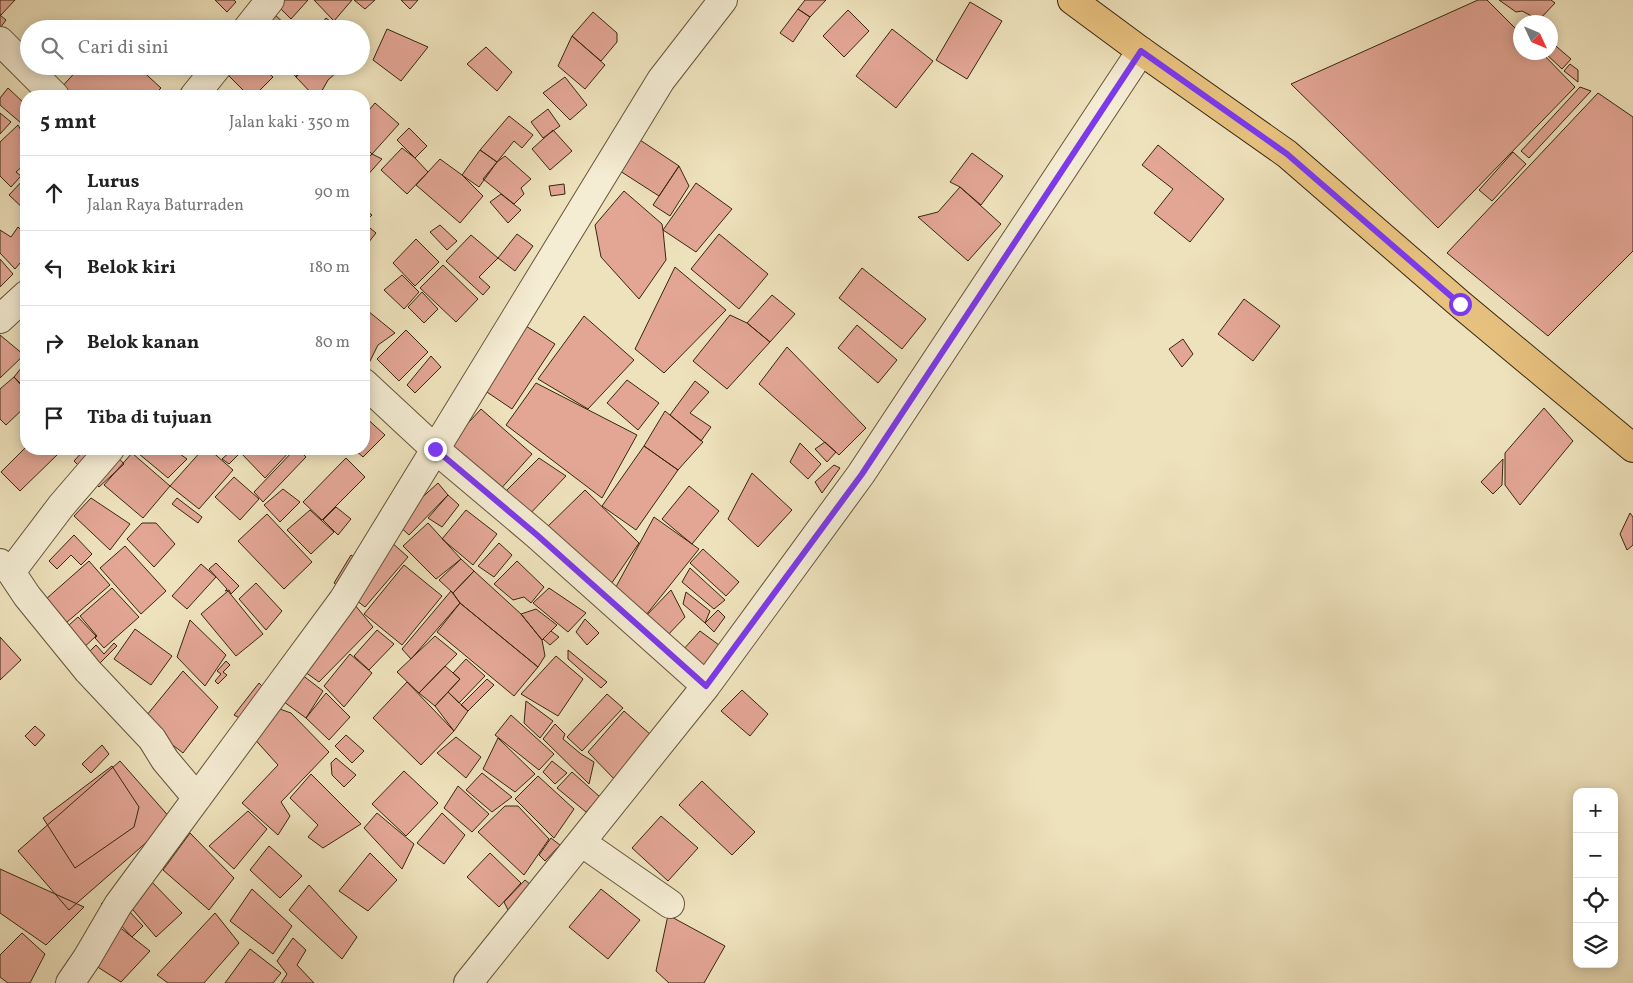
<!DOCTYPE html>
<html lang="id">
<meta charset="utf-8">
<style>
body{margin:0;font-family:Vollkorn,serif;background:#f6f6f6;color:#222}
.controls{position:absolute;right:15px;bottom:15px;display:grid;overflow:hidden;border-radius:10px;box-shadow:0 2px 12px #0003}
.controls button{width:45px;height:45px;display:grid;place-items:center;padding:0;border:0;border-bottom:1px solid #e0e0e0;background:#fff;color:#222;font:25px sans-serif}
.compass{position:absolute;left:1513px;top:15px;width:45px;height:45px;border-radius:50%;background:#fff;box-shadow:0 2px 12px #0003;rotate:134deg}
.stop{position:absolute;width:15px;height:15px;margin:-11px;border:4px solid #7c3aed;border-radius:50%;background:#fff}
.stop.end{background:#7c3aed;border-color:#fff;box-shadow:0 1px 5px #0008}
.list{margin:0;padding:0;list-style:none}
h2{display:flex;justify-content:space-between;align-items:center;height:65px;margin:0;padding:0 20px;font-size:21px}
h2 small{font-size:16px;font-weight:400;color:#767676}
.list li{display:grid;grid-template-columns:32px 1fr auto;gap:15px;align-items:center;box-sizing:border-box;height:75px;padding:0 20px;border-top:1px solid #e0e0e0}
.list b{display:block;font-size:19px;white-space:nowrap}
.list p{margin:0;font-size:16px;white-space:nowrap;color:#767676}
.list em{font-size:16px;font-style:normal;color:#767676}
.icon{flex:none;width:28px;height:28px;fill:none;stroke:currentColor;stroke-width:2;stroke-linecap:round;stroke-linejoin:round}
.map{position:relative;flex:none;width:1633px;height:983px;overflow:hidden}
.search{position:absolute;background:#fff;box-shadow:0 2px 12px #0003;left:20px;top:20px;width:350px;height:55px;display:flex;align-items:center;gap:12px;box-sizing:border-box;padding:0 18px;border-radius:28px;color:#767676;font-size:19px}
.panel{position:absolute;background:#fff;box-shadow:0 2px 12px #0003;left:20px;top:90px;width:350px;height:365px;border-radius:20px}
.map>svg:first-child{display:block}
.building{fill:#e3a695;stroke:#372610}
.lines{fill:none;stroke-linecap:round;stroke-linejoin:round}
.street-casing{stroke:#65553b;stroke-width:30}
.primary-casing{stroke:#372610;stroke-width:30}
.street{stroke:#f4ecd3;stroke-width:28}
.primary{stroke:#e7c17e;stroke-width:28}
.route{stroke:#7c3aed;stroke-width:6}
</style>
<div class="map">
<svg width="1633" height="983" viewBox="0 0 1633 983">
<rect width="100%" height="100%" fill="#eee2bc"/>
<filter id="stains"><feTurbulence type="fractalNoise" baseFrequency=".004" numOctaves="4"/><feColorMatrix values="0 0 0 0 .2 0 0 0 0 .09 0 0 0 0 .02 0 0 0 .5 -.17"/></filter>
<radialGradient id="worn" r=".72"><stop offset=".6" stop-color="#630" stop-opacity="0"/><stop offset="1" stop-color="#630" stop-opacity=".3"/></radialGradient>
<path class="building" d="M0,0H15L1,15H0Z
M215,0H234L236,2L227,12Z
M283,0H308L291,19L278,6Z
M314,0H352L334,21Z
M354,0H375L365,9Z
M401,0H418L410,9Z
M805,0H826L810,17L798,9Z
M1478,0H1487L1520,33V52H1541L1575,87L1438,228L1291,84Z
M1499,0H1551L1555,3L1539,20L1522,11L1516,12Z
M970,2L1002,21L967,79L936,60Z
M798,9L810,17L793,42L780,33Z
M848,10L869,31L844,57L823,36Z
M271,11L290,29H254Z
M593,12L617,33V42L601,61L572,36Z
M0,15L6,20L0,28Z
M326,18L340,29H318Z
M387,29L428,47L401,81L373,60Z
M892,29L933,61L896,108L856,76Z
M572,36L605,65L585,89L558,66Z
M1550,41L1571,59L1562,69L1544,52H1550Z
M486,47L512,72L497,91L467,64Z
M1570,64L1578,70V82L1564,71Z
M81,66H137L161,88L153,96H64L58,91Z
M225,66H260L273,77L254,96H249L222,69Z
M286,66H301L296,77Z
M308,66H333L338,71L328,80L319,96H314L296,77Z
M565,77L587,105L570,120L543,93Z
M1580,87L1591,91L1529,158L1521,151Z
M8,88L26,105V116L21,123L0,105V98Z
M1598,93L1633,117V251L1548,336L1447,253Z
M375,103L399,124L372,154L364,146V116Z
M548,109L560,126L543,138L531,122Z
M0,113L11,122L0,134Z
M509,116L533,135L522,148L514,141L497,162L480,150Z
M18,125L26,139V163L16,172L21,176L11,187L0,176V142Z
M409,128L427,146L415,158L397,140Z
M553,130L572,151L550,170L532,149Z
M640,140L679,166L659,196L620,171Z
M1158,145L1224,199L1190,242L1154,213L1173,189L1142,165Z
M402,148L415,158L428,172L407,194L381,170Z
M480,150L497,162L479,187L462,175Z
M1513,152L1526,164L1492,201L1479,190Z
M972,153L1003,176L981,205L960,187L950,182Z
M372,154L382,159L364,179V162Z
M505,156L531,179L521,188L524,194L514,204L483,179L497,162Z
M440,159L462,175L483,196L460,223L416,185Z
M679,166L689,186L670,216L653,205Z
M26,177V211L9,195Z
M696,183L732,209L696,252L663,230Z
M564,184L565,194L551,196L549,186Z
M960,187L1001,224L968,261L918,217L938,212Z
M624,191L662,224L663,230L666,260L639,299L601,257L595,225Z
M501,194L521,210L508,223L490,202Z
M364,209L372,215L364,223L376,233L364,248Z
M440,225L457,241L447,250L430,232Z
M18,227L26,235V256L15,269L0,253V230L11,237Z
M517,234L533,246L515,271L498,258Z
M719,234L768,274L739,309L691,269Z
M471,235L498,258L479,277L490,287L483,295L446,261Z
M416,239L439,262L415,286L393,263Z
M0,259L13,274L0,287Z
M443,265L478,299L456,322L420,288Z
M675,267L726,310L664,373L635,349Z
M862,268L926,319L902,349L839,298Z
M402,275L419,292L404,309L384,290Z
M422,292L438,309L424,323L408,307Z
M772,295L795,314L770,342L747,323Z
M1244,299L1280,326L1253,361L1218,334Z
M368,311L395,333L378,345L367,367L364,363V314Z
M730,315L747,323L770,342L727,389L693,361Z
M584,316L634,360L588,409L538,379Z
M521,323L555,344L512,409L481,388Z
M857,325L897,360L878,383L838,348Z
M406,330L428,352L399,381L377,359Z
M0,335L24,355L0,378Z
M1183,339L1193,354L1182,367L1169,349Z
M787,347L866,428L839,455L759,384Z
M431,356L441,367L415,393L407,385Z
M26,362V389L14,377Z
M14,377L26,391V406L6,425L0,419V389Z
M627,380L659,403L638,430L607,403Z
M695,381L709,392L690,413L711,427L701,441L670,415Z
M536,383L637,435L602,498L506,425Z
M1544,408L1573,441L1520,505L1505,485V453Z
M481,409L532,454L498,492L447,446Z
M665,411L703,442L678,470L644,446Z
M364,416L385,435L363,457L354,449H364Z
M825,442L836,452L827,462L815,449Z
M800,443L821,464L808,479L790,462Z
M644,446L678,470L636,530L602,506Z
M26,447V449H51L57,455L20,491L1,472Z
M85,449H102L83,470L74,461Z
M133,449H173L187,459L168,478Z
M203,449H209L233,470L199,509L170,486Z
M233,449H292L265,478L239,451L233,450Z
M295,449H298L306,457L263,502L254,492Z
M231,451L238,455L229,464L222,459Z
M132,453L170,486L143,518L104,485Z
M115,454L124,464L99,487L90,478Z
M346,458L365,477L322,520L303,502Z
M539,458L566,476L526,518L499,498Z
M1503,459L1502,485L1493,494L1481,482Z
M834,465L840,468L822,493L815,482Z
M752,473L792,510L758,547L728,519Z
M234,477L259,499L240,520L215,497Z
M438,483L448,495L409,535L395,522Z
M689,486L719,511L692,544L662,519Z
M283,489L300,502L280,522L264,505Z
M585,490L639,543L607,590L542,532Z
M448,495L459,505L442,527L428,518Z
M91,498L130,524L110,550L74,516Z
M177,498L202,517L198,523L172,504Z
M336,507L351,519L338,535L323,520Z
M310,510L334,532L311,554L287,530Z
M466,510L497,534L473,565L442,539Z
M1630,513L1633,517V545L1627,550L1620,534Z
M267,514L312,562L284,589L238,541Z
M654,517L699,549L642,620L611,596Z
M142,523H156L175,544L154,567L127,539Z
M428,523L461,559L436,579L403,546Z
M74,535L92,554L81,565L71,555L57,569L49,561Z
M390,541L408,557L365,607L334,583L351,555L370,568Z
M499,543L512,555L494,577L478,566Z
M125,546L166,591L141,614L100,568Z
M703,549L739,582L726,596L690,563Z
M461,559L474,571L453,593L439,580Z
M89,561L110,585L66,623L46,599Z
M517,561L544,587L531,603L524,597L513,600L494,584Z
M216,563L239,586L231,594L229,590L225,591L227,589L209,569Z
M201,564L216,577L187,609L172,596Z
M404,565L442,596L402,645L364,614Z
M690,568L725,600L714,609L682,582Z
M474,571L521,614L542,640L545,656L538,667L460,603L453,593Z
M256,583L282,611L266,630L239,599Z
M112,588L139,617L104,648L95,638L97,636L80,616Z
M549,588L586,613L568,632L533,603Z
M671,590L685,617L665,638L644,618Z
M228,591L263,634L236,656L201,614Z
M451,591L460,603L411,659L402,649Z
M686,592L710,611L705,623L683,604Z
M350,599L373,627L319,682L298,667Z
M460,603L538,667L514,696L437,632Z
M536,609L557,625L542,640L521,614Z
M718,610L725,617L714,632L705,623Z
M78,617L96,636L78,653L60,633Z
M585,619L599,633L587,645L576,632Z
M190,620L226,655L205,686L177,657Z
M135,629L172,656L151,685L114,659Z
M377,630L394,644L369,670L354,656Z
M551,631L559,637L550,645L543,639Z
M700,631L723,648L702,671L682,651Z
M435,636L457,654L419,693L397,672Z
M0,637L21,660L0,680Z
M114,643L117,646L96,667L88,659L93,654L90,651L96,645L104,654Z
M568,650L607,682L601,688L568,659Z
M350,654L372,673L344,707L324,686Z
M556,656L583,679L558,716L521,694Z
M466,659L485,676L459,703L448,692L460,679L453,673Z
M226,661L230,665L223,672L227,675L218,684L215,681L221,674L217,671Z
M445,666L460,679L435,706L419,693Z
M183,671L218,707L183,753L142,721Z
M297,671L323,691L306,718L276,696Z
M487,679L494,685L468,711L461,705Z
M407,682L454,731L421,765L373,718Z
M259,683L267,691L247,722L234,715Z
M742,690L768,714L750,736L721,711Z
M448,692L468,711L454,731L435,706Z
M326,693L350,717L329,740L306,718Z
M607,694L623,708L582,751L567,737Z
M526,701L553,721L540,738L524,723Z
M274,707L291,713L329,752L281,802L290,816L278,835L242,803L278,765L250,734Z
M624,711L651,735L617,782L588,752Z
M511,715L554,754L539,770L495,735Z
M555,724L565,734L563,739L581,754L594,762L589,784L543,739Z
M35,726L45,735L35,746L25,736Z
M346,735L364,751L352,763L335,746Z
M456,737L481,757L466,778L437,753Z
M498,738L535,774L515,792L483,769Z
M102,745L109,754L91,773L82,764Z
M336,758L356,775L344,787L332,775L331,763Z
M120,761L172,820L69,910L18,851Z
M552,761L567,773L555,784L543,772Z
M112,766L139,807L134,827L75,868L43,818Z
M404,771L438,803L406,836L372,804Z
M572,772L600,797L586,812L557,788Z
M482,773L512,797L492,812L466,790Z
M311,774L361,824L323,848L308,837L318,825L290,798Z
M538,776L574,809L554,838L515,799Z
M702,781L755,832L732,855L679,805Z
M458,786L489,814L472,832L444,808Z
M505,806H518L549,839L524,875L478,832Z
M248,811L267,829L234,869L209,846Z
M377,813L414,844L402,869L364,828Z
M442,813L465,835L444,864L417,843Z
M661,816L698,848L668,881L632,848Z
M190,833L234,878L209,910L163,870Z
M551,838L560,845L545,861L539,855Z
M269,846L302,876L280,898L250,870Z
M370,853L397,880L368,911L339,891Z
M490,853L521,883L499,907L467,877Z
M0,869L84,907L46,945L0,913Z
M149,879L182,913L156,937L128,904Z
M525,880L531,885L508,910L504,902Z
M309,885L357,937L342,959L289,910Z
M252,889L292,926L273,954L230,921Z
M601,889L640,920L608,959L569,927Z
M112,893L143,926L132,937L101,904Z
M100,912L150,951L121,982L76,953Z
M215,913L239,943L204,983H168L157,975Z
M668,915L725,946L704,983H669L656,971Z
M22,933L45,954L30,983H8L0,977V955Z
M293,938L306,950L297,965L314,983H281L287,974L277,961Z
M250,949L281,973L273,983H225Z"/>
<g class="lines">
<defs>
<path id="street" d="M247,29L270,0
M0,41L55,96
M194,96L218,66
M0,319L26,295
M364,383L435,449L537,535L706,686
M0,563L11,572L27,596L88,671L152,739L165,760L197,798
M11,572L61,506L110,449
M581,842L670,904
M70,983L87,958L118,905L343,600L661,80L723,0
M468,983L706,686L861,474L1141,51"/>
<path id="primary" d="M1072,0L1141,51L1287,154L1460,304L1633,448"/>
</defs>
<use href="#street" class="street-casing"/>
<use href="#primary" class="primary-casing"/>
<use href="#street" class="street"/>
<use href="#primary" class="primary"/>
</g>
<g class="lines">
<path class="route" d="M435,449L537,535L706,686L862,474L1141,51L1287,154L1460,304"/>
</g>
<rect width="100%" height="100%" filter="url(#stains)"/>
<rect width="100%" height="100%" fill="url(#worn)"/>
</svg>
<div class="controls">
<button>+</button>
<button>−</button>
<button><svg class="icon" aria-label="locate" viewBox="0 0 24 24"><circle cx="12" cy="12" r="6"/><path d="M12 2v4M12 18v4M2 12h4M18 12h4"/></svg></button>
<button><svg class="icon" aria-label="layers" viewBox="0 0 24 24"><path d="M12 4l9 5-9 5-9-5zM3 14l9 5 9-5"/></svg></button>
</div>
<svg class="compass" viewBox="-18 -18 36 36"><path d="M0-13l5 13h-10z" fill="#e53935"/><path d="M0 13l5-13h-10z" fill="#767676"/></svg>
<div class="stop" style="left:1460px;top:304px"></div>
<div class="stop end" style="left:435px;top:449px"></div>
<div class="search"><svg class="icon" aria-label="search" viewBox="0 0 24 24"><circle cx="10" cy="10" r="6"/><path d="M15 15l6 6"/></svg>Cari di sini</div>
<section class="panel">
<h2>5 mnt<small>Jalan kaki · 350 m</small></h2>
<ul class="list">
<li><svg class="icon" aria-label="ahead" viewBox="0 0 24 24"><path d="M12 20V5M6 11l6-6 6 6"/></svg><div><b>Lurus</b><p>Jalan Raya Baturraden</p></div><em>90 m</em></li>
<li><svg class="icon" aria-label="left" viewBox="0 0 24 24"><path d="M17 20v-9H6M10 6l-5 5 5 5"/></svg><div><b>Belok kiri</b></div><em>180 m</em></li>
<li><svg class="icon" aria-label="right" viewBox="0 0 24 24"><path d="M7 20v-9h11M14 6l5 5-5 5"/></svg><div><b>Belok kanan</b></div><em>80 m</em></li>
<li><svg class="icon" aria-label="arrive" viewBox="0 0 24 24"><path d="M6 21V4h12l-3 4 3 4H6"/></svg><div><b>Tiba di tujuan</b></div></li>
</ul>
</section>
</div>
